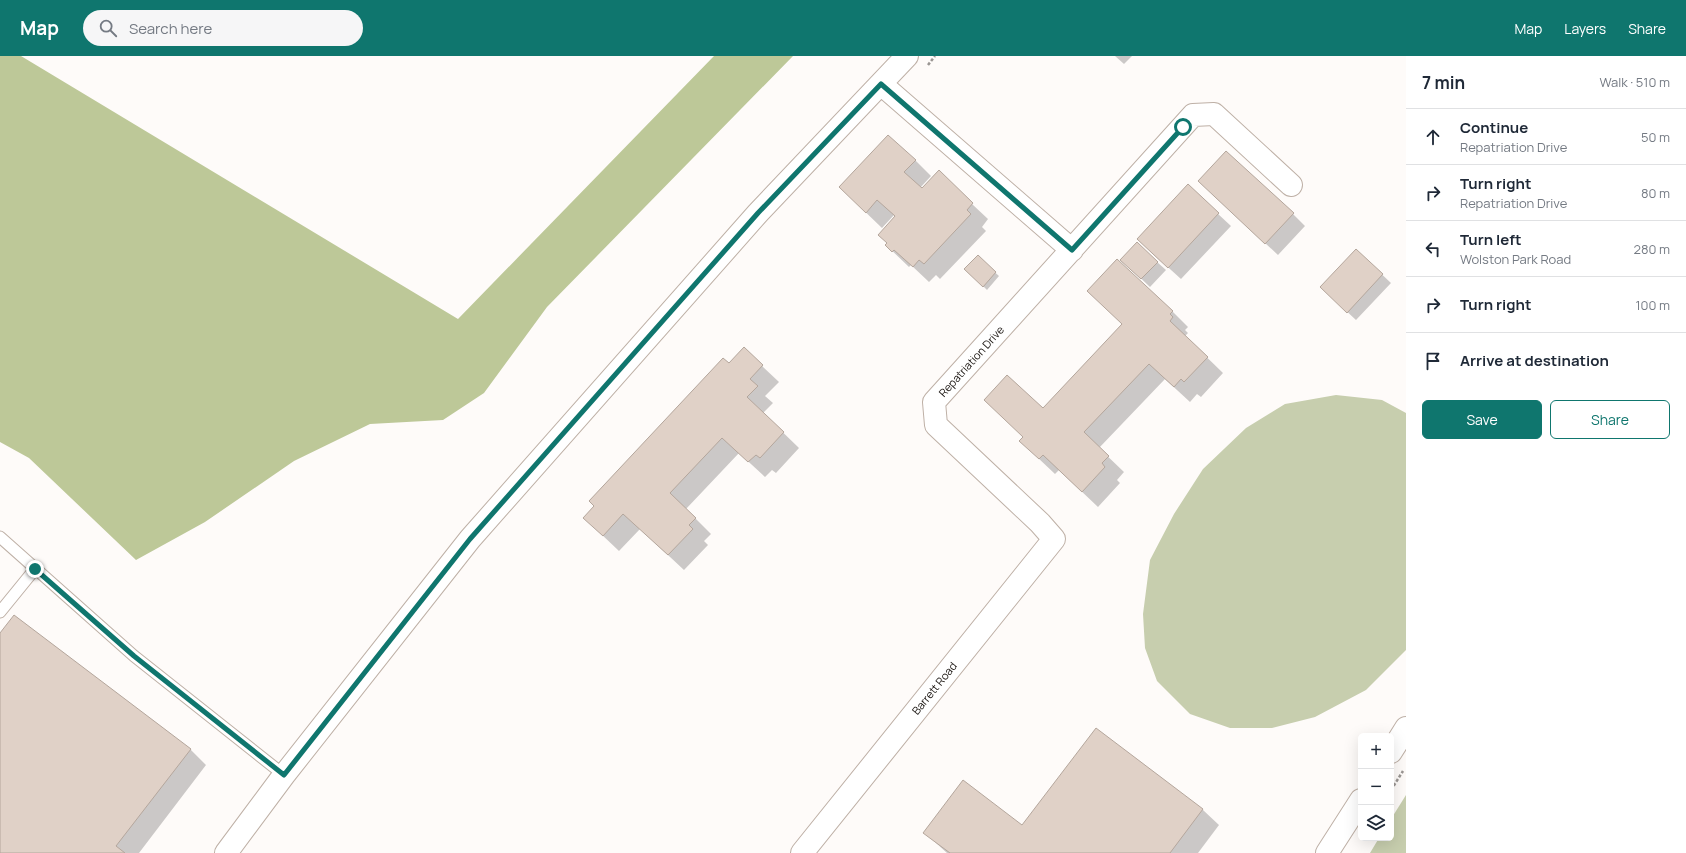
<!DOCTYPE html>
<meta charset="utf-8">
<style>
body{margin:0;font-family:Manrope,sans-serif;background:#f6f6f7;color:#1f2937}
.controls{position:absolute;right:12px;bottom:12px;display:grid;overflow:hidden;border-radius:6px;box-shadow:0 4px 16px #0002}
.controls button{width:36px;height:36px;display:grid;place-items:center;padding:0;border:0;border-bottom:1px solid #e0e1e3;background:#fff;color:#1f2937;font:20px sans-serif}
.stop{position:absolute;width:12px;height:12px;margin:-9px;border:3px solid #0f766e;border-radius:50%;background:#fff}
.stop.end{background:#0f766e;border-color:#fff;box-shadow:0 1px 4px #0008}
.list{margin:0;padding:0;list-style:none}
h2{display:flex;justify-content:space-between;align-items:center;height:52px;margin:0;padding:0 16px;font-size:17px}
h2 small{font-size:13px;font-weight:400;color:#747a83}
.list li{display:grid;grid-template-columns:26px 1fr auto;gap:12px;align-items:center;box-sizing:border-box;height:56px;padding:0 16px;border-top:1px solid #e0e1e3}
.list b{display:block;font-size:15px;white-space:nowrap}
.list p{margin:0;font-size:13px;white-space:nowrap;color:#747a83}
.list em{font-size:13px;font-style:normal;color:#747a83}
.actions{display:flex;gap:8px;padding:12px 16px}
.actions a{flex:1;padding:9px 0;border:1px solid #0f766e;border-radius:6px;text-align:center;font-size:14px;color:#0f766e}
.actions .main{background:#0f766e;color:#fff}
.icon{flex:none;width:22px;height:22px;fill:none;stroke:currentColor;stroke-width:2;stroke-linecap:round;stroke-linejoin:round}
.map{position:relative;flex:none;width:1406px;height:797px;overflow:hidden}
header{display:flex;align-items:center;gap:24px;box-sizing:border-box;height:56px;padding:0 20px;background:#0f766e;color:#fff}
header strong{font-size:19px}
nav{display:flex;gap:22px;margin-inline-start:auto;font-size:14px}
.search{width:280px;height:36px;background:#f6f6f7;display:flex;align-items:center;gap:10px;box-sizing:border-box;padding:0 14px;border-radius:22px;color:#747a83;font-size:15px}
main{display:flex}
aside{flex:1;background:#fff}
.map>svg:first-child{display:block}
.green{fill:#c7ceae}
.forest{fill:#bdc898}
.shadow{fill:#0003}
.building{fill:#e0d1c7;stroke:#b4a69c}
.lines{fill:none;stroke-linecap:round;stroke-linejoin:round}
.service-casing{stroke:#beb0a6;stroke-width:13}
.minor-casing{stroke:#beb0a6;stroke-width:24}
.path{stroke:#9a9693;stroke-width:2.5;stroke-dasharray:3 2;stroke-linecap:butt}
.service{stroke:#fff;stroke-width:11}
.minor{stroke:#fff;stroke-width:22}
.route{stroke:#0f766e;stroke-width:5}
.labels{text-anchor:middle;dominant-baseline:central;stroke-width:3;stroke-linejoin:round;paint-order:stroke}
.street-label{font-size:11px;fill:#1d1814;stroke:#fff}
</style>
<header>
<strong>Map</strong>
<div class="search"><svg class="icon" aria-label="search" viewBox="0 0 24 24"><circle cx="10" cy="10" r="6"/><path d="M15 15l6 6"/></svg>Search here</div>
<nav><a>Map</a><a>Layers</a><a>Share</a></nav>
</header>
<main>
<div class="map">
<svg width="1406" height="797" viewBox="0 0 1406 797">
<rect width="100%" height="100%" fill="#fefbf9"/>
<path class="green" d="M1336,339L1382,344L1406,357V594L1366,634L1315,661L1272,672H1230L1190,658L1157,625L1145,592L1143,558L1150,504L1174,458L1203,413L1246,372L1285,348Z
M1406,739V797H1370L1379,782H1391V763Z"/>
<path class="forest" d="M0,0H21L458,263L714,0H793L547,251L484,337L443,364L370,368L294,405L205,466L136,504L29,402L0,386Z"/>
<path class="shadow" d="M1115,0H1132L1124,8Z
M915,104L931,120L920,132L972,148L988,163L982,171L986,175L940,223L936,219L929,226L911,209L909,211L886,189L896,161L894,159L882,172L856,147Z
M1188,130L1231,170L1181,223L1150,195Z
M1211,137L1293,158L1305,170L1278,199Z
M1356,194L1391,227L1356,264L1329,239Z
M978,201L999,220L987,234L966,213Z
M1157,206L1166,214L1150,231L1130,212Z
M1088,235L1172,255L1188,271L1185,274L1188,277L1185,280L1223,317L1201,341L1197,338L1190,346L1165,323L1099,392L1124,416L1117,424L1120,427L1098,451L1059,414L1055,418L1037,401L1043,353L1123,268Z
M744,293L779,326L765,340L773,347L763,357L799,392L776,417L772,414L765,421L739,397L686,453L711,478L704,485L708,489L684,514L640,473L619,495L600,477L729,308Z
M0,579L190,693L206,709L139,797H0Z
M1096,673L1203,754L1219,769L1198,797H947L925,777L1023,770Z"/>
<path class="building" d="M888,79L916,104L904,116L922,132L939,114L973,147L967,154L971,158L924,208L919,204L913,211L894,194L892,196L885,189L887,187L878,179L895,160L877,144L866,157L839,131Z
M1226,95L1294,157L1265,188L1198,125Z
M1188,128L1219,157L1168,212L1137,183Z
M1137,186L1158,206L1141,223L1120,204Z
M1356,193L1383,218L1347,257L1320,231Z
M978,199L996,216L983,231L964,213Z
M1117,203L1173,255L1170,258L1173,261L1170,265L1208,301L1184,326L1181,323L1174,331L1149,308L1084,376L1109,400L1102,407L1105,411L1082,436L1043,399L1039,403L1019,385L1023,381L984,344L1007,319L1043,352L1122,268L1087,235Z
M744,291L763,309L750,323L758,330L747,341L784,376L760,402L756,399L748,406L722,382L670,437L696,462L689,469L693,473L668,499L623,458L603,480L583,462L594,450L589,445L723,302L729,307Z
M14,559L191,693L116,790L125,797H0V577Z
M1096,672L1203,753L1170,797H950L923,777L963,724L1022,769Z"/>
<g class="lines">
<defs>
<path id="service" d="M0,481L134,600L284,719
M0,556L35,513"/>
<path id="minor" d="M881,28L1072,194
M1391,696L1406,672
M226,797L284,719L470,483L758,157L907,0
M802,797L1054,483L1040,467L936,369L934,346L1193,59L1214,58L1291,129
M1327,797L1361,744"/>
</defs>
<use href="#service" class="service-casing"/>
<use href="#minor" class="minor-casing"/>
<path class="path" d="M928,9L935,0
M1391,734L1403,715"/>
<use href="#service" class="service"/>
<use href="#minor" class="minor"/>
</g>
<g class="lines">
<path class="route" d="M35,513L134,600L284,719L470,483L758,157L881,28L1072,194L1183,71"/>
</g>
<g class="labels">
<g class="street-label">
<text transform="translate(971 305) rotate(-48)">Repatriation Drive</text>
<text transform="translate(934 632) rotate(-51)">Barrett Road</text>
</g>
</g>
</svg>
<div class="controls">
<button>+</button>
<button>−</button>
<button><svg class="icon" aria-label="layers" viewBox="0 0 24 24"><path d="M12 4l9 5-9 5-9-5zM3 14l9 5 9-5"/></svg></button>
</div>
<div class="stop" style="left:1183px;top:71px"></div>
<div class="stop end" style="left:35px;top:513px"></div>
</div>
<aside>
<h2>7 min<small>Walk · 510 m</small></h2>
<ul class="list">
<li><svg class="icon" aria-label="ahead" viewBox="0 0 24 24"><path d="M12 20V5M6 11l6-6 6 6"/></svg><div><b>Continue</b><p>Repatriation Drive</p></div><em>50 m</em></li>
<li><svg class="icon" aria-label="right" viewBox="0 0 24 24"><path d="M7 20v-9h11M14 6l5 5-5 5"/></svg><div><b>Turn right</b><p>Repatriation Drive</p></div><em>80 m</em></li>
<li><svg class="icon" aria-label="left" viewBox="0 0 24 24"><path d="M17 20v-9H6M10 6l-5 5 5 5"/></svg><div><b>Turn left</b><p>Wolston Park Road</p></div><em>280 m</em></li>
<li><svg class="icon" aria-label="right" viewBox="0 0 24 24"><path d="M7 20v-9h11M14 6l5 5-5 5"/></svg><div><b>Turn right</b></div><em>100 m</em></li>
<li><svg class="icon" aria-label="arrive" viewBox="0 0 24 24"><path d="M6 21V4h12l-3 4 3 4H6"/></svg><div><b>Arrive at destination</b></div></li>
</ul>
<div class="actions"><a class="main">Save</a><a>Share</a></div>
</aside>
</main>
